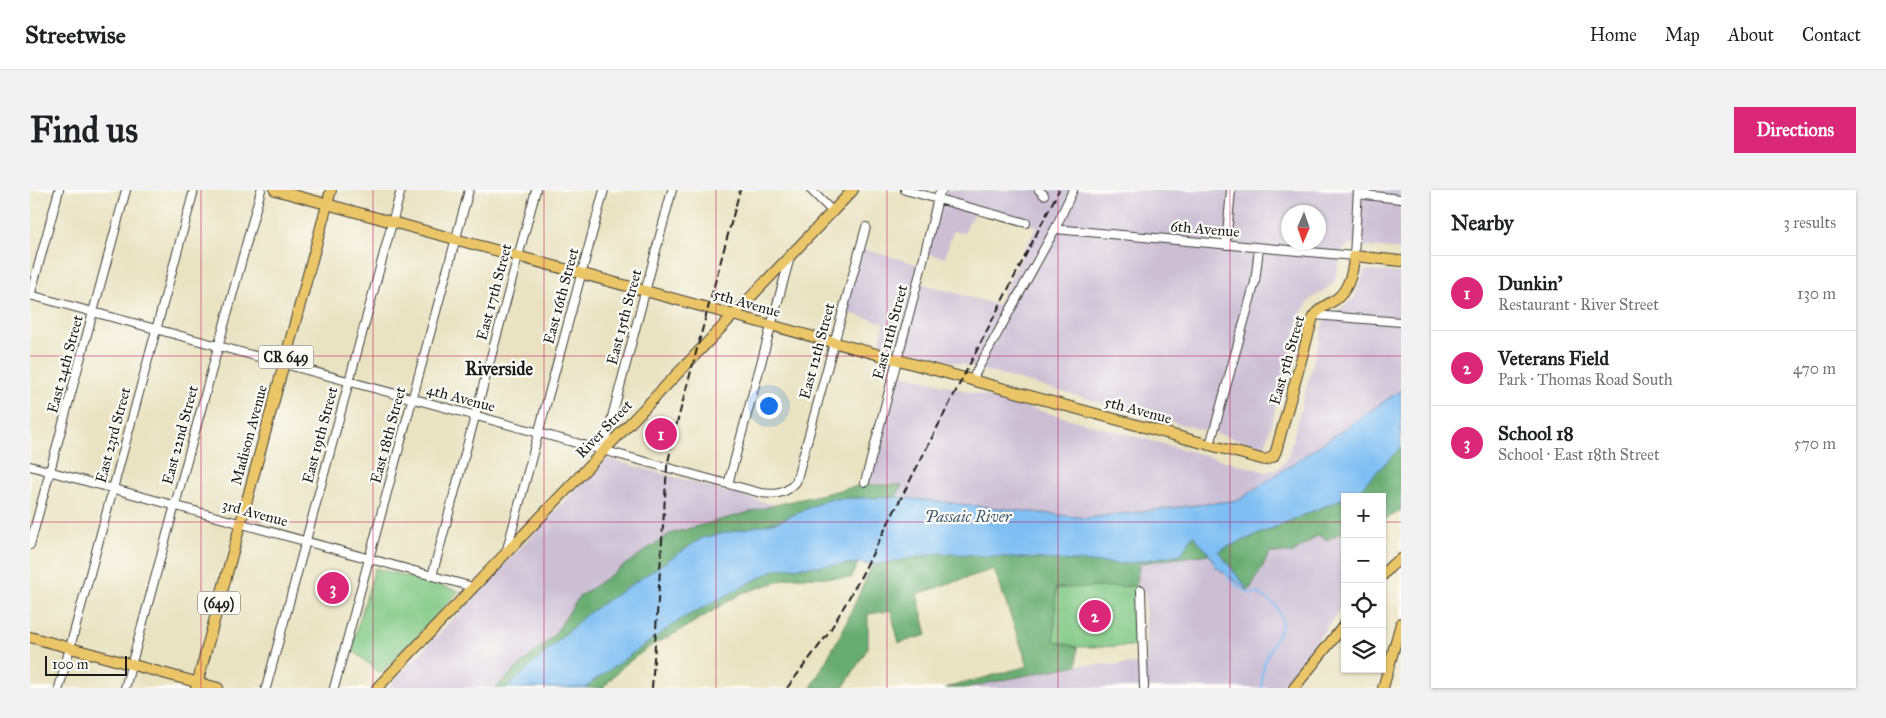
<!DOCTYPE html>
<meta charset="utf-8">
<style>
body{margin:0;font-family:"IM FELL Great Primer",serif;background:#f2f2f2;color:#202124}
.controls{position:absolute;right:15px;bottom:15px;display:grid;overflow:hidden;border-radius:0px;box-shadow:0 1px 4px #0004}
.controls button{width:45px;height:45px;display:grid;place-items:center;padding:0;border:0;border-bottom:1px solid #e0e0e0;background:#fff;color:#202124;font:25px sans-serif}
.compass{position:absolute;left:1251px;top:15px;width:45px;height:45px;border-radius:50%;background:#fff;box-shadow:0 1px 4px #0004;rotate:182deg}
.scale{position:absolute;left:15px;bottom:12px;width:82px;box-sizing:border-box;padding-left:5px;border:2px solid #1c1c1c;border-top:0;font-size:14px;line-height:18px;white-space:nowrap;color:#1c1c1c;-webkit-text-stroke:4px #fdfcf7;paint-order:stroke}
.you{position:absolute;left:738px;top:215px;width:18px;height:18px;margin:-12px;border:4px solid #fff;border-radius:50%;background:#1a73e8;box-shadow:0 0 0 8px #1a73e833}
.badge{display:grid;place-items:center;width:32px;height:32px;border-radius:50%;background:#db2777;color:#fff;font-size:16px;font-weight:700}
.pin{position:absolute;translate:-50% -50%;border:2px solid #fff;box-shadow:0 1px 5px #0006}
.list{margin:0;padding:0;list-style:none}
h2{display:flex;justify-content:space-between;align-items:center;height:65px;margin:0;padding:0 20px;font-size:21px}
h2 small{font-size:16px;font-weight:400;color:#757577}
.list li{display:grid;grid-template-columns:32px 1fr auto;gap:15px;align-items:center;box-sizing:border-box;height:75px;padding:0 20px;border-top:1px solid #e0e0e0}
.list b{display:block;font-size:19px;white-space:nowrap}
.list p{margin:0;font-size:16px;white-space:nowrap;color:#757577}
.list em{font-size:16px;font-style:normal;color:#757577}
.icon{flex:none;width:28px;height:28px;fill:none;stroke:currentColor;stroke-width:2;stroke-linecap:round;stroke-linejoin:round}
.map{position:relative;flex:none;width:1371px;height:498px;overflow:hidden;border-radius:0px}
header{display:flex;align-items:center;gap:30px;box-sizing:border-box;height:70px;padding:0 25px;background:#fff;border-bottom:1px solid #e0e0e0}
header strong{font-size:24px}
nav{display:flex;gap:28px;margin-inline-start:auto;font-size:18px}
.intro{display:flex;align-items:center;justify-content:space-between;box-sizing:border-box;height:120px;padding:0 30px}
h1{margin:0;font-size:35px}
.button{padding:12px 22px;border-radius:0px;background:#db2777;color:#fff;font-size:18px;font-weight:700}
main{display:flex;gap:30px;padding:0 30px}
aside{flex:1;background:#fff;border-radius:0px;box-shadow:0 1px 4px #0004}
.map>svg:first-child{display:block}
.industrial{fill:#ccbfd4;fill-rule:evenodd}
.green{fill:#7fc783;stroke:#4e7250}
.forest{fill:#67ac71;stroke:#426446}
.water{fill:#7ebef3;stroke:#4d6d88}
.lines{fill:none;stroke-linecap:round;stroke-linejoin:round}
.stream{stroke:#7ebef3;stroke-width:2}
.minor-casing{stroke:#3b3a35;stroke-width:10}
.major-casing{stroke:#3b3a35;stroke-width:12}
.minor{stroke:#fff;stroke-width:8}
.major{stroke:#ebc669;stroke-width:10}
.rail{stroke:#1c1c1c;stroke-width:2;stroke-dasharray:8 4;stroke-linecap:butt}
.grid{fill:none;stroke:#c2185b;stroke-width:1;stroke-opacity:0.55}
.labels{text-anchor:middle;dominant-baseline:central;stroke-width:4.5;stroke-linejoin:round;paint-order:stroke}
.shield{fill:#fdfcf7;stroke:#605f5e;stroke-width:1}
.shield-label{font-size:14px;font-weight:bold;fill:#1c1c1c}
.street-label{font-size:15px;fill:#1c1c1c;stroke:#fdfcf7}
.water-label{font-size:16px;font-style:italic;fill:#435d72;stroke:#fdfcf7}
.quarter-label{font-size:18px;font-weight:bold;fill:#1c1c1c;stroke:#fdfcf7}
</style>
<header>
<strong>Streetwise</strong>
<nav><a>Home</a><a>Map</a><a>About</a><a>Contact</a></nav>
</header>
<div class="intro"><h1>Find us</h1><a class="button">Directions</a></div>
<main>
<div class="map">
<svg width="1371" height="498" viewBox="0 0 1371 498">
<rect width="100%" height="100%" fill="#fdfcf7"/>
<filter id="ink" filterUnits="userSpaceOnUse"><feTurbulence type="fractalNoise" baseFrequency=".02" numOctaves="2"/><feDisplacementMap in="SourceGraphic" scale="10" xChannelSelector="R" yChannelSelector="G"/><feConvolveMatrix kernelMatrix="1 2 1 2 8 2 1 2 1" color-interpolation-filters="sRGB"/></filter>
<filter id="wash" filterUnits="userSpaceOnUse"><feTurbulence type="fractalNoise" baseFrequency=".0096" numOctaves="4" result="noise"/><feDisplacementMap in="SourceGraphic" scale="20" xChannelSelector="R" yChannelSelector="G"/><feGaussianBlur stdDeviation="1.12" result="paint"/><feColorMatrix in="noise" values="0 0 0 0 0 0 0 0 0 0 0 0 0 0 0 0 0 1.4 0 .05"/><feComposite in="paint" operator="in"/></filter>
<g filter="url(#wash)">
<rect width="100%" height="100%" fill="#e9e3c2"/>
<path class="industrial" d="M911,0H1371V60L1318,55L1312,62L1304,93L1280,110L1271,123L1235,257L850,152L854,133L812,121L829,58L891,75L887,92L967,115L1007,36L946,19L934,43L923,41L915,68L895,63L904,8ZM1258,22H1288V52H1258Z
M1335,80L1371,83V200L1209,310L1057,328L866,307L872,295H832L863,181L1236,282L1251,277L1258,266L1294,132L1324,108Z
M576,268L745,315L639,344L549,407L524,445L465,498H357Z
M1315,340V413L1251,498H934L1047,475L1117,474L1115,402H1105L1110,373L1179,364L1186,377L1240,363H1263L1289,345L1298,350Z"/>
<path class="green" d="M345,378L429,401L374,461L350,483L321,459Z
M1105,396L1107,456L1047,457L1024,451L1026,398Z"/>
<path class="forest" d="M1371,257V321L1352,331V307H1317L1326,303Z
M832,295H872L866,307L799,309L747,332L672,348L509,470L477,498H465L524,445L549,407L639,344L745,315Z
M1315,308V340L1297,350L1289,345L1263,363H1240L1219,401L1188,361Z
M1163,345L1179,364L1110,373L1105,396L1026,398L1024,451L1047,457V475L934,498H916L998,476L964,379L887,404L897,445L869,453L861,421L838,424V458L813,498H781L814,438L842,375L910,363L1094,374Z
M828,373L821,388L763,387L712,403L648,442L622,455L593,476L573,498H556L562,492L651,429L746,379Z"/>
<path class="water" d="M1371,200V257L1326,303L1188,361L1219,401L1186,377L1179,364L1163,345L1151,364L1094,374L910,363L842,375L828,373L746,379L651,429L562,492L556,498H477L557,424L672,348L747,332L799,309L866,307L1057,328L1209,310Z"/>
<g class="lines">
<path class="stream" d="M1196,384C1202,394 1212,399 1221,404L1227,403L1245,415L1252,427V435L1236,468L1232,484V498"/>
</g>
</g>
<g filter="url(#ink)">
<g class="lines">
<defs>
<path id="minor" d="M781,0L802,21
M875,0L996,33
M1009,0L1014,5
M1328,0L1331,4L1335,5L1371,9
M1025,39L1324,66L1328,0
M1196,55L1201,0
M0,105L731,303C745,305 756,304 766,292L836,37
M0,106L29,0
M1284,125L1371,132
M945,191V184L1025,39L1043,0
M1180,255L1225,92L1229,58
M573,261L642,0
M0,276L443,397
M835,292L890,83L909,4L912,0
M698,294L760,67
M0,355L96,0
M476,363L574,0
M402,386L506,0
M1111,400L1114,498
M29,498L164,0
M95,498L231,0
M236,498L371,0
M304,498L439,0"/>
<path id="major" d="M245,0L1235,270L1243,267L1246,261L1283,127C1289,118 1297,115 1305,110C1319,100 1323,83 1324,66L1371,71
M1352,386L1362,375L1371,369
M0,447L188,498
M166,498L301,0
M347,498L823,0
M1264,498L1315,434
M1353,498L1371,433"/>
</defs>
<use href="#minor" class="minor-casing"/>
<use href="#major" class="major-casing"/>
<use href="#minor" class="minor"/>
<use href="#major" class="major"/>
<path class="rail" d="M622,498L637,277L644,244L710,0
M757,498L798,444L828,392L1029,0"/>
</g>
</g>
<path class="grid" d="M171,0V498M343,0V498M514,0V498M686,0V498M857,0V498M1028,0V498M1200,0V498M0,166H1371M0,332H1315M1352,332H1371"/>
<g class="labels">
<g class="shield">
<rect x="228.5" y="155.5" width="55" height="23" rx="4"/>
<rect x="168" y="401.5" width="42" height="23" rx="4"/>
</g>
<g class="shield-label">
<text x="256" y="167">CR 649</text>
<text x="189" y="413">(649)</text>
</g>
<g class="street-label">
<text transform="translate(1175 39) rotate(5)">6th Avenue</text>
<text transform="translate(464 102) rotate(-75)">East 17th Street</text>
<text transform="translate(531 106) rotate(-75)">East 16th Street</text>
<text transform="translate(717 113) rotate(16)">5th Avenue</text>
<text transform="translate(594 127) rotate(-75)">East 15th Street</text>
<text transform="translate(860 142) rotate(-75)">East 11th Street</text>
<text transform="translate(787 161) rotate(-75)">East 12th Street</text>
<text transform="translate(1257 170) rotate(-74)">East 5th Street</text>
<text transform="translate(35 174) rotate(-75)">East 24th Street</text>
<text transform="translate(431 208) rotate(15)">4th Avenue</text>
<text transform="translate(1108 220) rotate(15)">5th Avenue</text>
<text transform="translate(574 239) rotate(-46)">River Street</text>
<text transform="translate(83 245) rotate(-75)">East 23rd Street</text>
<text transform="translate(150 245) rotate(-75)">East 22nd Street</text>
<text transform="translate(219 245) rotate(-75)">Madison Avenue</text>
<text transform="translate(290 245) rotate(-75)">East 19th Street</text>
<text transform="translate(358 245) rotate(-75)">East 18th Street</text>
<text transform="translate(225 323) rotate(15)">3rd Avenue</text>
</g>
<g class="water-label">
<text x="938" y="326">Passaic River</text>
</g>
<g class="quarter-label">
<text x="469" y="179">Riverside</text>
</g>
</g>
</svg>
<div class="controls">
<button>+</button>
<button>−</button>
<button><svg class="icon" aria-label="locate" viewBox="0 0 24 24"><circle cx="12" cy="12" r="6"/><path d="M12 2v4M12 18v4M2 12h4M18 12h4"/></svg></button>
<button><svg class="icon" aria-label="layers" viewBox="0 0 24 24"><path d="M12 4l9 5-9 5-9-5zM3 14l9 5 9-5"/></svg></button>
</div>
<svg class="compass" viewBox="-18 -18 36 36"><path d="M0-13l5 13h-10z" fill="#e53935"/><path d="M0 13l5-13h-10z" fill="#757577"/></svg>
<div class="scale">100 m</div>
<div class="you"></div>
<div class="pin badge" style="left:631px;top:244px">1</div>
<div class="pin badge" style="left:1065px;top:426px">2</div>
<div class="pin badge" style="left:303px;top:398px">3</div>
</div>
<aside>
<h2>Nearby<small>3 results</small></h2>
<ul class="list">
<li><span class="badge">1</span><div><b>Dunkin'</b><p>Restaurant · River Street</p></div><em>130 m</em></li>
<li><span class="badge">2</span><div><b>Veterans Field</b><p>Park · Thomas Road South</p></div><em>470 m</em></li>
<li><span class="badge">3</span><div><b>School 18</b><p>School · East 18th Street</p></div><em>570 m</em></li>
</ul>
</aside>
</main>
